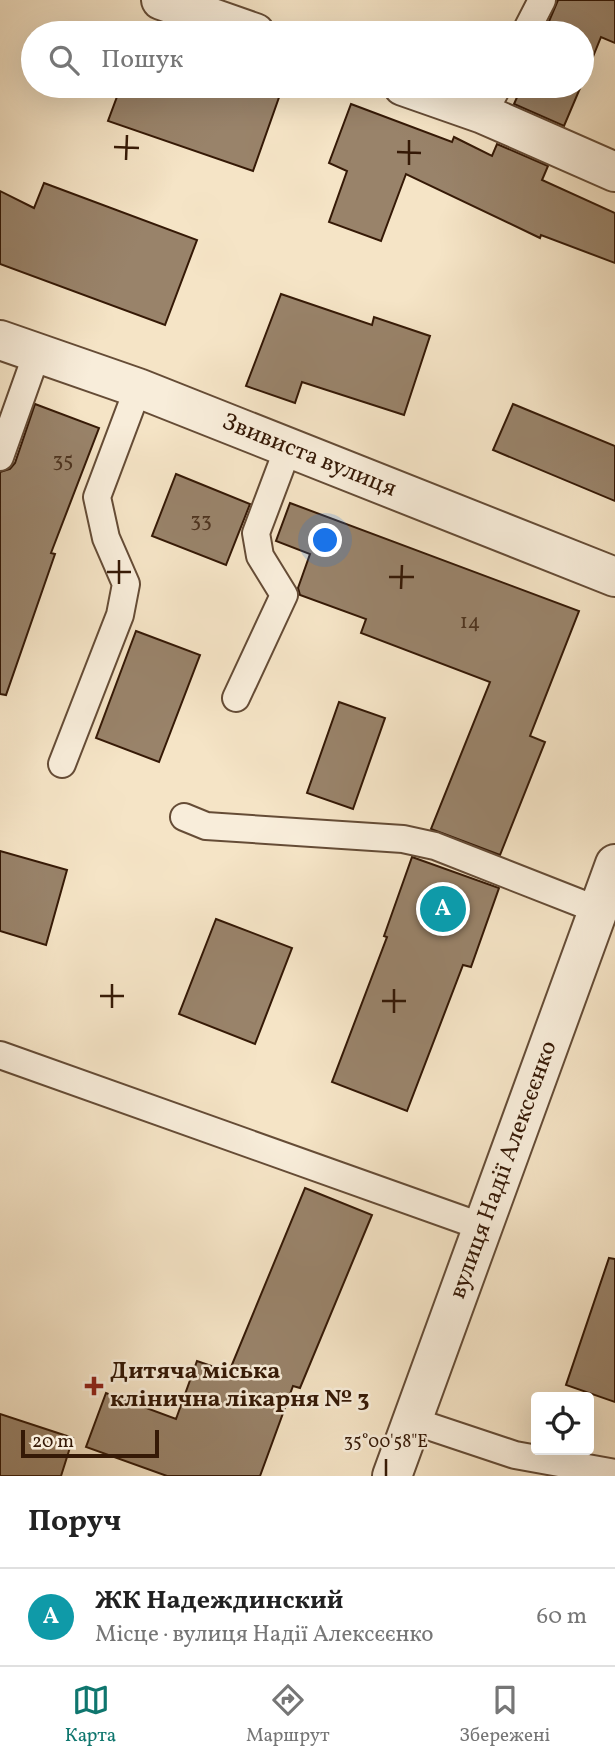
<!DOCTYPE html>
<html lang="uk">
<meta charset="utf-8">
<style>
body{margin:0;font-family:Vollkorn,serif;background:#f6f6f6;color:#222}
.controls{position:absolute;right:21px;bottom:21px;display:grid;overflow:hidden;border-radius:7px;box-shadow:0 7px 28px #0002}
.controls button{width:63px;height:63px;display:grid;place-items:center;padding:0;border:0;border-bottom:2px solid #e0e0e0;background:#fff;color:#222;font:35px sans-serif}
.scale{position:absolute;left:21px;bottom:18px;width:138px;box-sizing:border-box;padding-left:7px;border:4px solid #351906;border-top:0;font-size:19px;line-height:24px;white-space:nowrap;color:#351906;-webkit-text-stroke:5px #f8edda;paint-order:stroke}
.you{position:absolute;left:326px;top:541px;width:24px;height:24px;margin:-18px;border:5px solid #fff;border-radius:50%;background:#1a73e8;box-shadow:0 0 0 10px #1a73e833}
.badge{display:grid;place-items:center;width:46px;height:46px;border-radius:50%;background:#0f766e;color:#fff;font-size:23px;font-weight:700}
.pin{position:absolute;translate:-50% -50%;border:4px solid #fff;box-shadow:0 2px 7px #0006}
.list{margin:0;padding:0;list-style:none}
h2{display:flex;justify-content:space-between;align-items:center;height:91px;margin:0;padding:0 28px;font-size:30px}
h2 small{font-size:23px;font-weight:400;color:#767676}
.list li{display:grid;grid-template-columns:46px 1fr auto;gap:21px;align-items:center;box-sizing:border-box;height:98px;padding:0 28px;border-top:2px solid #e0e0e0}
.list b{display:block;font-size:26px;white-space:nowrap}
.list p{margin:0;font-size:23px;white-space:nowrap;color:#767676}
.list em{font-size:23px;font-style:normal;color:#767676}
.icon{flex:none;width:38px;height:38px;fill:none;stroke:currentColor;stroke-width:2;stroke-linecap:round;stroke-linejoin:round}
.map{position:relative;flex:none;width:615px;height:1476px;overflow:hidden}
.search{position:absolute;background:#fff;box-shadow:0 7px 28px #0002;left:21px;right:21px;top:21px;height:77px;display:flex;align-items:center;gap:18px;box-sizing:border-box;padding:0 24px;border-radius:38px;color:#767676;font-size:26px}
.sheet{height:189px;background:#fff}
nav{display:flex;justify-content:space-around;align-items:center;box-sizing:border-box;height:98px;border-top:2px solid #e0e0e0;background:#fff;font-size:19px;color:#767676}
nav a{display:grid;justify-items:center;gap:4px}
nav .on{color:#0f766e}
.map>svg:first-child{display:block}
.building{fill:#99836a;stroke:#351906;stroke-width:2}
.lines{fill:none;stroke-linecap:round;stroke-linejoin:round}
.service-casing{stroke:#654c36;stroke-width:30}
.minor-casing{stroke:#654c36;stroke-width:42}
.service{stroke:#f8edda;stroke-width:26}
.minor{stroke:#f8edda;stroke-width:38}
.ticks{fill:none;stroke:#351906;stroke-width:2.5}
.poi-dot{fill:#8f2418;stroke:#f8edda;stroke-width:2.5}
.labels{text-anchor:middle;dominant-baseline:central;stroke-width:5;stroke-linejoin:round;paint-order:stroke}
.number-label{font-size:21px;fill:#4e341f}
.street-label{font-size:24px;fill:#351906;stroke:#f8edda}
.poi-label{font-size:24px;font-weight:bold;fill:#351906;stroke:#f8edda;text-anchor:start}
.ticks-label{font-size:18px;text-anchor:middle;fill:#351906;stroke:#f8edda;stroke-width:5;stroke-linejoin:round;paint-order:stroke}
</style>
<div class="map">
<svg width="615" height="1476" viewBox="0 0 615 1476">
<rect width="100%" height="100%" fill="#f5e4c6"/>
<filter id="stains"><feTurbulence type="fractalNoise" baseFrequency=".00286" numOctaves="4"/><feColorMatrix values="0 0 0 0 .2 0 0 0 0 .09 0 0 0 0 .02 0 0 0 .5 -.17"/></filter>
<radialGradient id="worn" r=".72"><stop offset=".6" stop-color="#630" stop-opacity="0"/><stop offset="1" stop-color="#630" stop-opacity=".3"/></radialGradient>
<path class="building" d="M558,0H615V43L601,37L582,84V33H544Z
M121,86H283L253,171L108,121Z
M522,86H581L564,126L514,104Z
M351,104L452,142L454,137L492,156L497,144L548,166L542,180L615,213V263L541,235L540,238L406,174L381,241L329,222L347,171L329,163Z
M44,183L197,240L165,325L0,264V191L34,208Z
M281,294L372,325L374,317L430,336L404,415L302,382L295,403L246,386Z
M35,404L99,428L51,553L55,554L6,695L0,694V472L10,469L15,463Z
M513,404L615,446V501L493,450Z
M176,474L250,504L226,565L152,536Z
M290,503L579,611L530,736L545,742L500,855L431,829L490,682L361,633L366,619L300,595L298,588L310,554L276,541Z
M136,631L200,655L159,762L96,738Z
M339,702L385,718L353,809L307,793Z
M0,851L67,870L46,945L0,931Z
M412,857L499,888L471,967L463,965L407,1111L332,1082L387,937L384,936Z
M216,919L292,948L255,1044L179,1014Z
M305,1188L372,1215L300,1388L293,1386L260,1476H167L86,1447L106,1393L176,1419L197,1361L229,1372Z
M609,1258L615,1259V1402L566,1385Z
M0,1414L73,1438L61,1476H0Z"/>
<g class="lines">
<defs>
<path id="service" d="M525,33L542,0
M483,114L498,86
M0,457L37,353
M236,698L284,595L260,556L256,533L288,448
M62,764L120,615L126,584L106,538L97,497L138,388
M184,817L206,826L403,839L435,846L598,910
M0,1055L483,1227
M413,1421L515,1455L615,1473"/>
<path id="minor" d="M161,0L255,33
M403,86L483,114L615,172
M0,340L138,388L615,577
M392,1476L615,864"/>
</defs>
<use href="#service" class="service-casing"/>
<use href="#minor" class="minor-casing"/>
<use href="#service" class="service"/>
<use href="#minor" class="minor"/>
</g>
<path class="ticks" d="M114,147L139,148M397,152L421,153M126,160L127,135M409,165V140M107,572H131M389,577H414M119,584V560M401,589L402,565M100,996H124M382,1001H406M112,1008V984M394,1013V989M386,1476V1459"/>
<path class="poi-dot" d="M90.5 1375.5h7v7h7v7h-7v7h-7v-7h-7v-7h7z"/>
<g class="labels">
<g class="number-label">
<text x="63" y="460">35</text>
<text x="201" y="520">33</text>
<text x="470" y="622">14</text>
</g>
<g class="street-label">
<text transform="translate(309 456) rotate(22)">Звивиста вулиця</text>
<text transform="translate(504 1170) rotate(-70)">вулиця Надії Алексєєнко</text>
</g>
<g class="poi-label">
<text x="110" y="1372">Дитяча міська<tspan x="110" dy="28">клінична лікарня № 3</tspan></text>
</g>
</g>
<g class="ticks-label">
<text x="386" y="1447">35°00'58"E</text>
</g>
<rect width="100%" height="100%" filter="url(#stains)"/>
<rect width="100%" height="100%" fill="url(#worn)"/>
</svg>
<div class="controls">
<button><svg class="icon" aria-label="locate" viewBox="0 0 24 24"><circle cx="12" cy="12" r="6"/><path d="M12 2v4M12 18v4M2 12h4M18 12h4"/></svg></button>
</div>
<div class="scale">20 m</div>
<div class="you"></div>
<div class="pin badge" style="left:443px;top:909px;background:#0f9aa8">A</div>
<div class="search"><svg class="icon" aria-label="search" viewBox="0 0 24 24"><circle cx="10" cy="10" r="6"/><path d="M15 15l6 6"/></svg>Пошук</div>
</div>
<section class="sheet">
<h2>Поруч<small></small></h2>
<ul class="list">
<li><span class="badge" style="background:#0f9aa8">A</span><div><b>ЖК Надеждинский</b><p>Місце · вулиця Надії Алексєєнко</p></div><em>60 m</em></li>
</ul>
</section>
<nav>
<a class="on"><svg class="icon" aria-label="map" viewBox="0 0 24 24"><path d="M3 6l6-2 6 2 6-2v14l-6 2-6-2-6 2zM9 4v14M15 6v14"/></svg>Карта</a>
<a><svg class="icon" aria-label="directions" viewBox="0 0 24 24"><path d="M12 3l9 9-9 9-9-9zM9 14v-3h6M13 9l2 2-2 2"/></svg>Маршрут</a>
<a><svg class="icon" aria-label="saved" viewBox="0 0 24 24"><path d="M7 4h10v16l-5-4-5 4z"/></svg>Збережені</a>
</nav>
